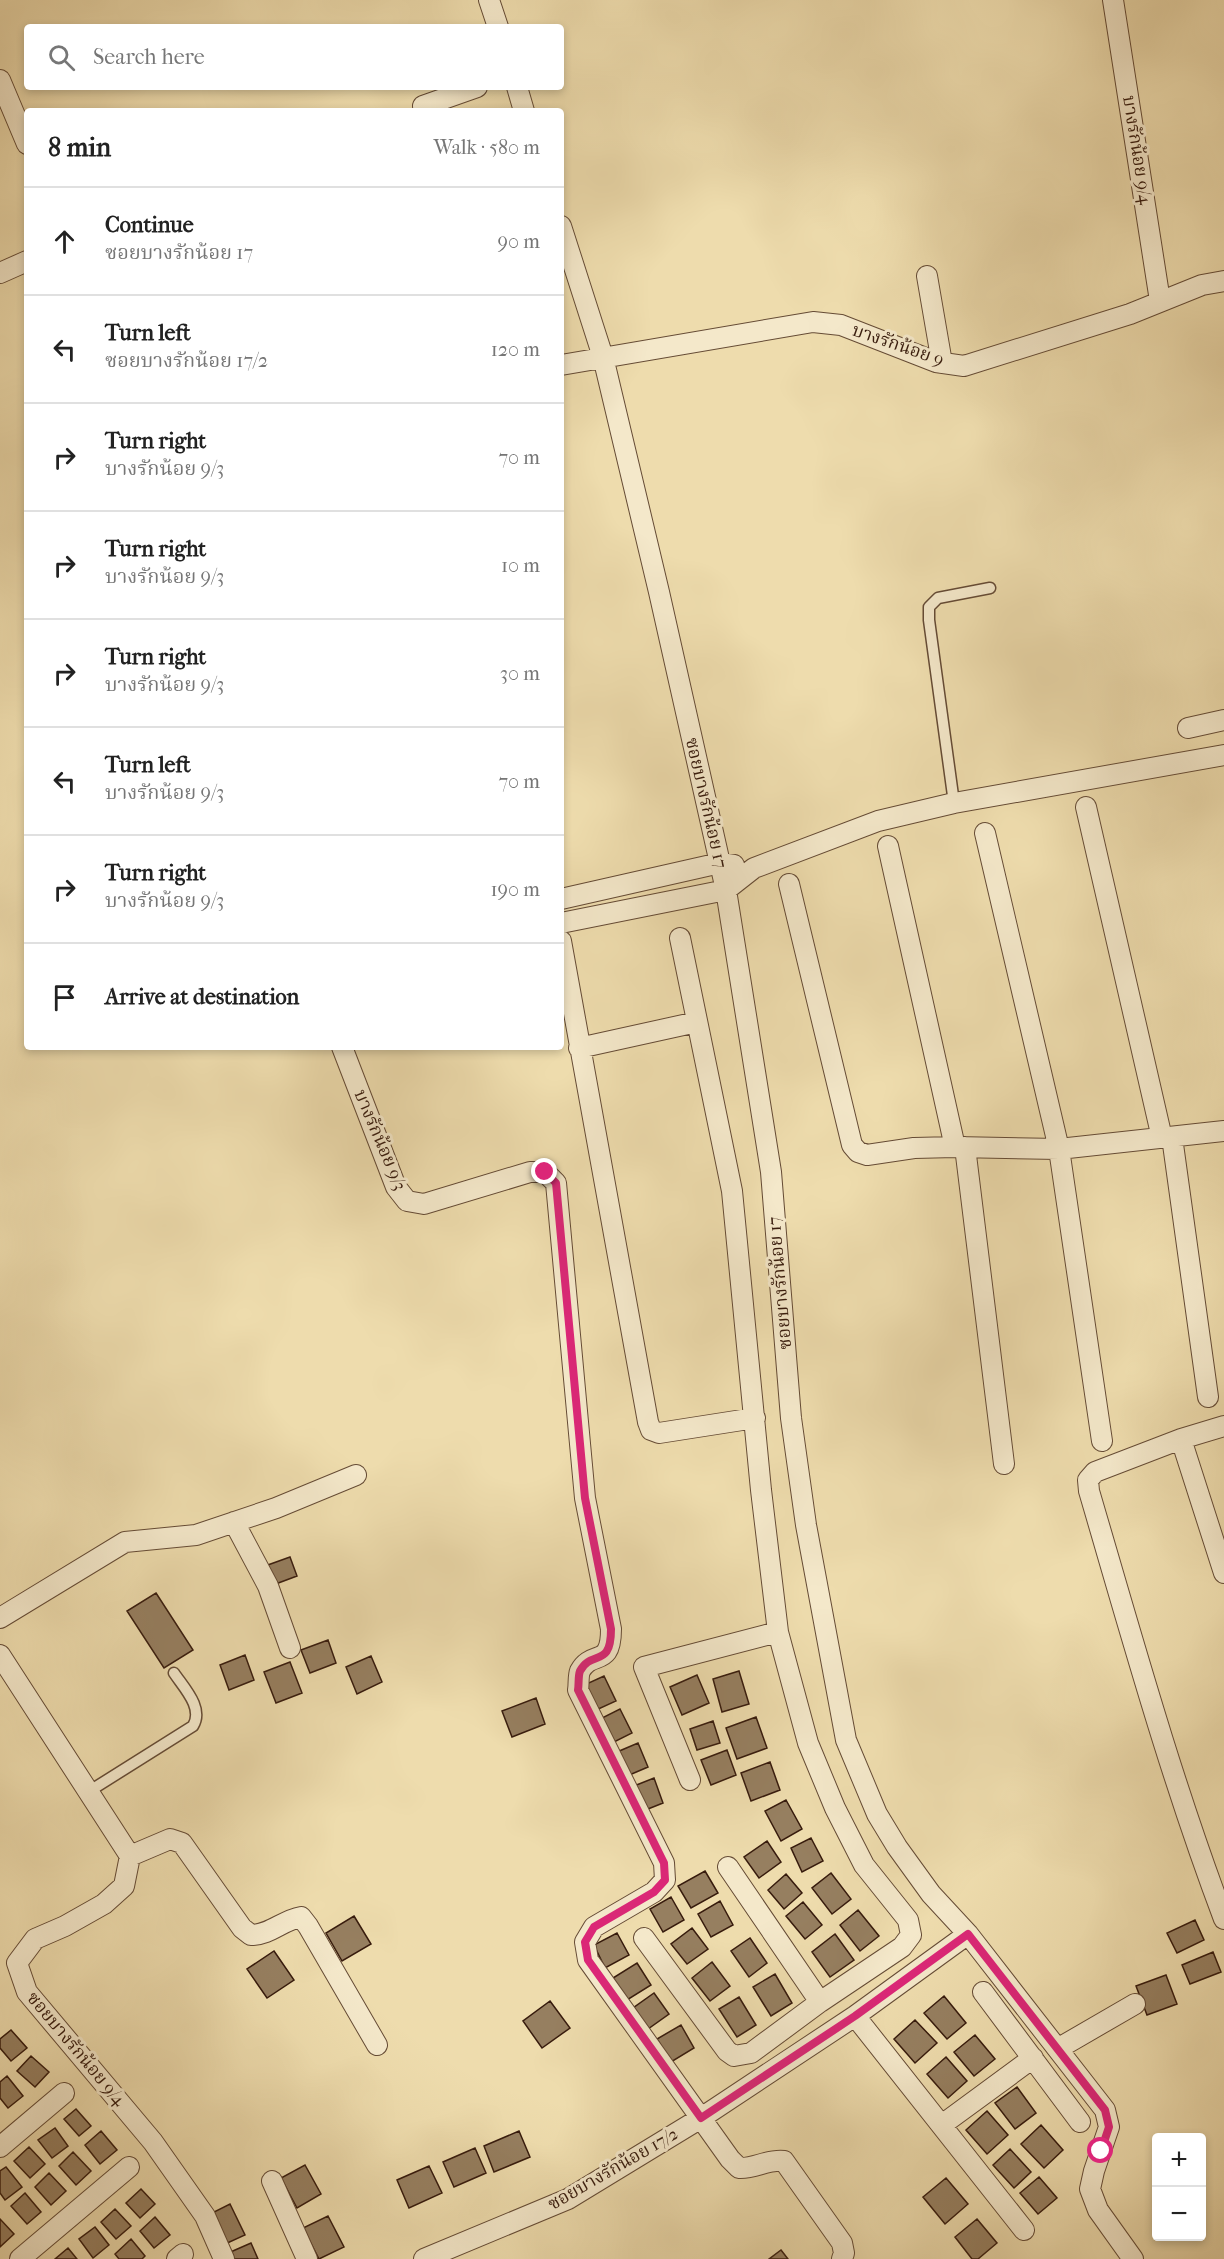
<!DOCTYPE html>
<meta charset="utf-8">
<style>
body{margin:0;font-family:"IM FELL French Canon","Noto Serif Thai",serif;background:#f6f6f6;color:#222}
.controls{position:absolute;right:18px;bottom:18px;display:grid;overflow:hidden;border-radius:6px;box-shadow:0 3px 9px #0003}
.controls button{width:54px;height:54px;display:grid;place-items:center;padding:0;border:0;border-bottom:2px solid #e0e0e0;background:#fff;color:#222;font:30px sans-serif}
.stop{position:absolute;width:18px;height:18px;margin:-14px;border:4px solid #db2777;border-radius:50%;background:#fff}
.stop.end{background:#db2777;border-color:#fff;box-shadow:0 2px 6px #0008}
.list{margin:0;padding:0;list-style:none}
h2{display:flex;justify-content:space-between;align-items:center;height:78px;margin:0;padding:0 24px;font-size:26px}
h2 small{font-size:20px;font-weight:400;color:#767676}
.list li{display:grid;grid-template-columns:39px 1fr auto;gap:18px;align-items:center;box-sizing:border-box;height:108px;padding:0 24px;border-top:2px solid #e0e0e0}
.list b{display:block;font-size:22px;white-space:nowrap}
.list p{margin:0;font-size:20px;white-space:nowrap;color:#767676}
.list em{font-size:20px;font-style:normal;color:#767676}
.icon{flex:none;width:33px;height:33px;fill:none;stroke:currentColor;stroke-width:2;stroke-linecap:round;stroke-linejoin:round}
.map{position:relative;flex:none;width:1224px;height:2259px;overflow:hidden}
.search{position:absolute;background:#fff;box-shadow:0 3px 9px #0003;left:24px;top:24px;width:540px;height:66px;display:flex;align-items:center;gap:15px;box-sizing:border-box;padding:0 21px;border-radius:6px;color:#767676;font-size:22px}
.panel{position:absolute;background:#fff;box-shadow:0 3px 9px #0003;left:24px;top:108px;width:540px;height:942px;border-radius:6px}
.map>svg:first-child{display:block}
.building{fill:#967f60;stroke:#371b0d;stroke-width:1.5}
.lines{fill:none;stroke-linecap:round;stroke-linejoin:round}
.lane-casing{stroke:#654b35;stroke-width:13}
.street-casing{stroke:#654b35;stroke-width:22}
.lane{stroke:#f4e8ca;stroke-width:10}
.street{stroke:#f4e8ca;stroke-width:20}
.route{stroke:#db2777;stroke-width:8}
.labels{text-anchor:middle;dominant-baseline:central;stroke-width:6;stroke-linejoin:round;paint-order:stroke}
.street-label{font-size:18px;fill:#371b0d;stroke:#f4e8ca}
</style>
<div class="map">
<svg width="1224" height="2259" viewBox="0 0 1224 2259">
<rect width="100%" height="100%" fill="#eedcad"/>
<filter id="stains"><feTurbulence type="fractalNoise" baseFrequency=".00333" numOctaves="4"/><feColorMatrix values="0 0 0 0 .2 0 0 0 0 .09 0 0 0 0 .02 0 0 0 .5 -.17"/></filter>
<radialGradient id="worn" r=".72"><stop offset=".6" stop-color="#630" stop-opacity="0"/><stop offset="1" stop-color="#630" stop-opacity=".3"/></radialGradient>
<path class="building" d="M290,1557L297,1576L273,1585L265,1566Z
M156,1593L193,1650L164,1668L127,1611Z
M328,1640L336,1663L310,1673L301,1650Z
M245,1655L254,1680L229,1690L220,1665Z
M371,1656L382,1682L357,1694L346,1667Z
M290,1662L302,1693L276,1703L264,1672Z
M739,1671L749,1704L722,1712L713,1679Z
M697,1675L709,1703L682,1715L670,1687Z
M604,1676L616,1701L594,1711L582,1686Z
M536,1698L545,1724L512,1737L502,1711Z
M620,1709L632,1733L610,1744L598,1720Z
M756,1717L767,1748L737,1759L726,1728Z
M713,1721L720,1743L697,1750L690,1729Z
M638,1743L648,1767L627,1776L617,1752Z
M727,1750L736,1775L711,1785L701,1760Z
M770,1762L780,1790L751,1801L741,1773Z
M654,1778L663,1803L643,1811L634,1786Z
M786,1800L802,1829L781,1841L765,1811Z
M811,1838L823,1861L802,1872L791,1848Z
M767,1841L781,1862L759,1878L744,1857Z
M705,1871L718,1893L691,1908L678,1886Z
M831,1873L851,1899L832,1914L812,1888Z
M786,1874L802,1893L784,1909L768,1890Z
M671,1897L684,1920L663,1932L650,1909Z
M720,1901L733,1925L711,1937L698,1914Z
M803,1902L822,1925L805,1939L786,1916Z
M858,1910L879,1936L860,1951L840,1925Z
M354,1916L371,1944L342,1961L326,1933Z
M1195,1920L1204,1940L1177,1953L1167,1933Z
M692,1928L708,1949L687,1964L671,1944Z
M617,1933L629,1955L605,1968L594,1945Z
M835,1934L854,1960L830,1977L812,1952Z
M750,1938L767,1963L749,1977L731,1951Z
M274,1951L294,1980L267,1998L247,1969Z
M1213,1952L1221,1972L1190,1984L1182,1965Z
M712,1962L730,1986L710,2001L692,1978Z
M637,1963L651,1985L627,2000L613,1978Z
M775,1974L792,2003L771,2016L753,1987Z
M1166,1975L1177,2004L1147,2015L1136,1986Z
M654,1993L669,2014L648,2029L633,2008Z
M944,1996L966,2023L947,2039L924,2013Z
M739,1997L756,2025L737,2037L719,2009Z
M550,2001L570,2028L542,2048L523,2021Z
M915,2020L937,2043L915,2063L894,2039Z
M681,2025L694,2048L671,2062L657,2039Z
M11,2030L27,2048L11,2061L0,2048V2039Z
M975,2035L995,2059L974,2076L954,2052Z
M31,2056L49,2072L35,2087L17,2071Z
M946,2057L967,2081L948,2098L927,2074Z
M7,2076L23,2096L8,2108L0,2098V2082Z
M1017,2087L1036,2113L1015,2129L995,2103Z
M76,2109L91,2126L79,2136L64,2119Z
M987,2111L1008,2135L987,2154L966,2130Z
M1041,2125L1063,2150L1044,2168L1021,2144Z
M55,2128L68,2146L52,2158L38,2140Z
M101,2131L117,2150L100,2164L85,2145Z
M519,2131L530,2157L494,2172L484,2146Z
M29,2147L45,2164L30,2178L14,2161Z
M475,2148L486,2173L454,2187L443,2162Z
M1010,2149L1031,2172L1014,2188L993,2165Z
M73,2152L91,2171L76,2185L59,2166Z
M305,2165L321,2194L297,2208L281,2178Z
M429,2166L442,2193L409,2208L397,2180Z
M6,2167L22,2187L5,2200L0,2193V2171Z
M49,2173L66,2191L51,2205L35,2187Z
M1039,2177L1057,2198L1038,2214L1020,2193Z
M946,2178L968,2204L945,2224L923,2197Z
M141,2189L155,2204L140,2218L126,2203Z
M25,2193L41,2212L27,2224L11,2206Z
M230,2204L245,2235L223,2245L208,2215Z
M115,2209L131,2226L116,2239L101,2222Z
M328,2216L344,2247L319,2259L303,2228Z
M155,2217L170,2235L154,2248L140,2231Z
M0,2219L14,2234L0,2247Z
M977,2219L997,2243L978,2259H972L955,2237Z
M95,2227L109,2245L93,2258L79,2239Z
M131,2239L145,2256L142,2259H119L115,2254Z
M251,2243L258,2259H228L226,2254Z
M68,2248L77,2259H55Z
M781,2250L788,2259H769Z"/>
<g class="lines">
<defs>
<path id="lane" d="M954,803L929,620V607L938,598L990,588
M88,1792L193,1726C204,1708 184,1688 174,1673"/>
<path id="street" d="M489,0L498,27
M1113,0L1160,301
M0,80L27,144
M517,87L524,111
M423,106L477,87
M561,226L603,357L659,592L726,890L771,1172L791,1418L806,1525L846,1740L877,1814L897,1847L931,1894L968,1934L1105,2110L1109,2127L1094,2171L1090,2189L1098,2210L1133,2259
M0,273L27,261
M927,276L942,363
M561,365L813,322L841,325L936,362L964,366L1130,314L1202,285L1224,281
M1188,728L1224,720
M1086,807L1162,1138
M985,833L1059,1149L1102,1441
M888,846L955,1147
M789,884L852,1145L858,1152L867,1155L914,1148L955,1147L1059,1149L1224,1131
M561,899L720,863L734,865
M561,923L726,890L754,868L878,821L954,803L1224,755
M561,941L648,1422L651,1430L659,1433L755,1418
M342,1047L396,1187L407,1201L424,1204L530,1172H545L556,1183L585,1498L611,1629C611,1669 592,1649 580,1671C578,1676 579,1685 578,1690L664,1863L665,1880L654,1892L594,1927L585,1942L588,1960L730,2159L739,2168C755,2169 767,2159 784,2161L842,2243L844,2253L842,2259
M579,1048L697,1022
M1172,1137L1208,1397
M965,1147L1004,1464
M1224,1426L1181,1439L1095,1472L1088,1480L1089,1491C1131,1634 1171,1779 1224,1919
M1181,1439L1224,1573
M234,1522L268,1586L290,1648
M0,1618L125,1542L196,1535L276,1508L356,1475
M0,1655L130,1856L124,1886L104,1904L65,1926L35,1939L17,1963L27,1992L153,2142L205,2216L224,2259
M690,1780L644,1667L778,1632
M130,1856L170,1839L182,1843L242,1928L251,1935C270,1935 283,1920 301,1917L308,1926L377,2045
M728,1867L820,2002
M644,1938L727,2051L734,2056L751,2053L820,2002L902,1947L911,1935L908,1920L864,1865L835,1808L808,1743L778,1632L761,1490L732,1191L680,938
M983,1992L1080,2122
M855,2016L1024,2230
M1059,2048L1135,2004
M943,2124L1033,2058
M0,2147L64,2093
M272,2181L307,2259
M20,2259L129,2167
M177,2259L183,2254
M424,2259L568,2199L701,2118L855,2016L968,1934"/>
</defs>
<use href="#lane" class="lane-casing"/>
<use href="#street" class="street-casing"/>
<use href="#lane" class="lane"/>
<use href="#street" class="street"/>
</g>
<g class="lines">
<path class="route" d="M545,1172L556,1183L585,1498L611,1629C611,1669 592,1649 580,1671C578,1676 579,1685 578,1690L664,1863L665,1880L654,1892L594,1927L585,1942L588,1960L701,2118L855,2016L968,1934L1105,2110L1109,2127L1101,2151"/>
</g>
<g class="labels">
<g class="street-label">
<text transform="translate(1137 150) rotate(81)">บางรักน้อย 9/4</text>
<text transform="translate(898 345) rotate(19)">บางรักน้อย 9</text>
<text transform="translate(706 803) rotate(77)">ซอยบางรักน้อย 17</text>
<text transform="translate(380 1140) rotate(67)">บางรักน้อย 9/3</text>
<text transform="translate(780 1283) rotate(-95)">ซอยบางรักน้อย 17</text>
<text transform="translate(76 2049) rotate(50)">ซอยบางรักน้อย 9/4</text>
<text transform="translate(613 2169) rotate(-30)">ซอยบางรักน้อย 17/2</text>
</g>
</g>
<rect width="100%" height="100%" filter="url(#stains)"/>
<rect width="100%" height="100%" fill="url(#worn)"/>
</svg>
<div class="controls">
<button>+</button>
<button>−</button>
</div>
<div class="stop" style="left:1101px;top:2151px"></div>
<div class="stop end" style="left:545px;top:1172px"></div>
<div class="search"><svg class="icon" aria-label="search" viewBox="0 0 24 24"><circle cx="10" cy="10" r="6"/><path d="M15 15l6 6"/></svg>Search here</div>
<section class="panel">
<h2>8 min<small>Walk · 580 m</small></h2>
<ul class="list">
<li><svg class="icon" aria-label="ahead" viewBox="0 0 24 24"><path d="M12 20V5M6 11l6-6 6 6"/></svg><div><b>Continue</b><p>ซอยบางรักน้อย 17</p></div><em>90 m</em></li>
<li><svg class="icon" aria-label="left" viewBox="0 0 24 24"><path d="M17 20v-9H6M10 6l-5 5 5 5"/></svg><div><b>Turn left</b><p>ซอยบางรักน้อย 17/2</p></div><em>120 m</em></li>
<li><svg class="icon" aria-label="right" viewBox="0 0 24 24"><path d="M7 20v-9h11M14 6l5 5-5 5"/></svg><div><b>Turn right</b><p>บางรักน้อย 9/3</p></div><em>70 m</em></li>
<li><svg class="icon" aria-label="right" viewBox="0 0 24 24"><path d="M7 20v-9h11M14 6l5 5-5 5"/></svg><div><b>Turn right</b><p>บางรักน้อย 9/3</p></div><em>10 m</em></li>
<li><svg class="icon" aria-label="right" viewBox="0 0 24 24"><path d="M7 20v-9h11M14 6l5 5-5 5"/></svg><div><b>Turn right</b><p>บางรักน้อย 9/3</p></div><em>30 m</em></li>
<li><svg class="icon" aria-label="left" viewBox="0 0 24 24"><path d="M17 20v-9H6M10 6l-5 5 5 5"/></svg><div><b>Turn left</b><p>บางรักน้อย 9/3</p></div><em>70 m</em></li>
<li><svg class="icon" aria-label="right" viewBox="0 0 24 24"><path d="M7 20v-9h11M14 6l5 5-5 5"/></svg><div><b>Turn right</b><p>บางรักน้อย 9/3</p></div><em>190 m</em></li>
<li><svg class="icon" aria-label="arrive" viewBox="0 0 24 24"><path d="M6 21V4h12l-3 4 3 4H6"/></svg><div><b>Arrive at destination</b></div></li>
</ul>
</section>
</div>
